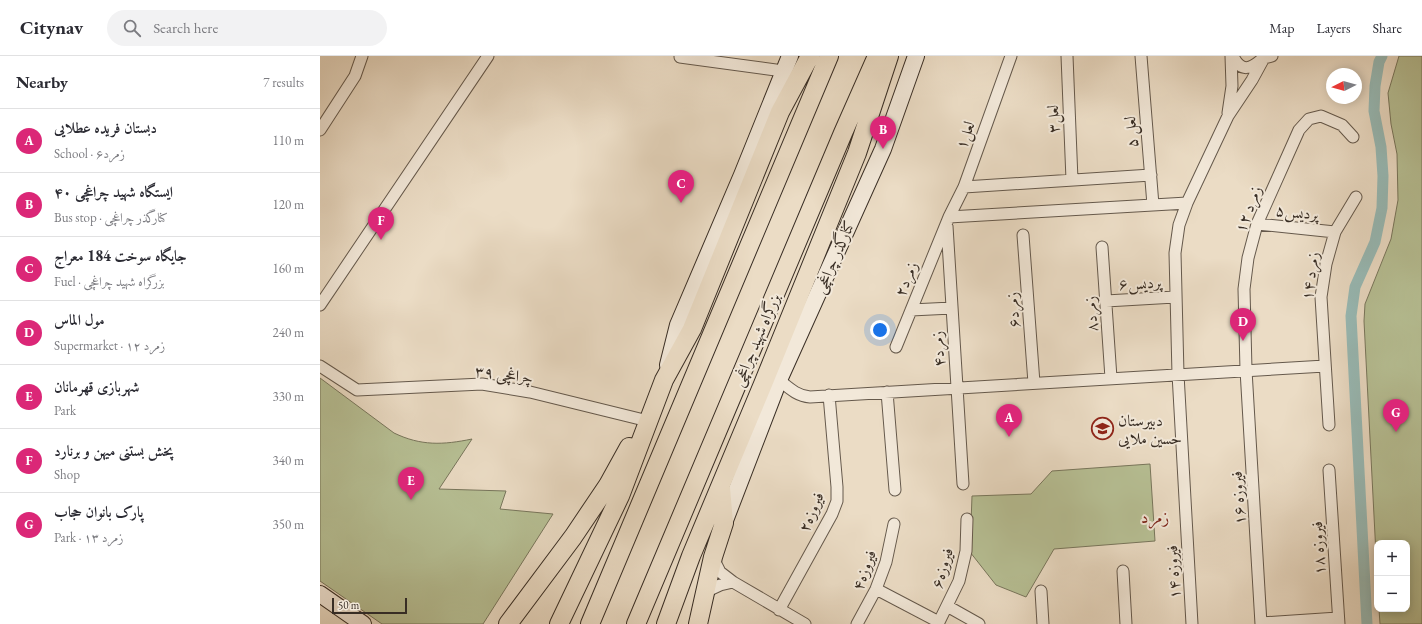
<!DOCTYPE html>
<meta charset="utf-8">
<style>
body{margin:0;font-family:"EB Garamond",Amiri,serif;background:#f2f2f3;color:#2b2b33}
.controls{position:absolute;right:12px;bottom:12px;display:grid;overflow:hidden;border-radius:8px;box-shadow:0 2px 10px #0003}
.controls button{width:36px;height:36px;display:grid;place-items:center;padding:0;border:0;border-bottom:1px solid #e1e1e2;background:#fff;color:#2b2b33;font:20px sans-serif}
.compass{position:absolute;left:1006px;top:12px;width:36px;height:36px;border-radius:50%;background:#fff;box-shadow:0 2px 10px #0003;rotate:264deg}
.scale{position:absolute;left:12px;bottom:10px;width:75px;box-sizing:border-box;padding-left:4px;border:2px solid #382d24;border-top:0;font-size:11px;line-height:14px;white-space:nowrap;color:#382d24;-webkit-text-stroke:3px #f2e8d9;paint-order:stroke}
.you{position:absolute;left:560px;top:274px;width:14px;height:14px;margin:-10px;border:3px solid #fff;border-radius:50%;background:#1a73e8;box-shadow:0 0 0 6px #1a73e833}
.badge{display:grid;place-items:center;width:26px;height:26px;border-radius:50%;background:#db2777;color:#fff;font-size:13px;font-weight:700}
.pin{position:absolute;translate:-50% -33px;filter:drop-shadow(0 1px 2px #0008)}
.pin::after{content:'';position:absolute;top:21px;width:14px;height:12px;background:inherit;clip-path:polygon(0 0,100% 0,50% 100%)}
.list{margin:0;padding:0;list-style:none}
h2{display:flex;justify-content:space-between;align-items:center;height:52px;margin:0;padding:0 16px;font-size:17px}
h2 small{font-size:13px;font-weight:400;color:#7c7c81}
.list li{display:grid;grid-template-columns:26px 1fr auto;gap:12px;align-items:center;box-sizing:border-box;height:64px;padding:0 16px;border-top:1px solid #e1e1e2}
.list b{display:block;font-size:15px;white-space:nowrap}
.list p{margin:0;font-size:13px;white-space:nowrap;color:#7c7c81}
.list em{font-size:13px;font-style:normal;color:#7c7c81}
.icon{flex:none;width:22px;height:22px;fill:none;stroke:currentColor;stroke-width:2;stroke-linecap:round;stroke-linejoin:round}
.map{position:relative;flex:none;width:1102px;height:568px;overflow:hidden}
header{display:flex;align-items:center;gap:24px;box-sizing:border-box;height:56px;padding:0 20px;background:#fff;border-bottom:1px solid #e1e1e2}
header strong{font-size:19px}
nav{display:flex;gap:22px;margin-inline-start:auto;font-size:14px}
.search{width:280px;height:36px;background:#f2f2f3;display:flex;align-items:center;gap:10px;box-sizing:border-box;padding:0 14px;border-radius:22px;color:#7c7c81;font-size:15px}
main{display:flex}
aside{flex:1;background:#fff}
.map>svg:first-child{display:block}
.green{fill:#b7c095;stroke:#78765c}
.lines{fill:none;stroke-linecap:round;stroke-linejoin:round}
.canal{stroke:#98bbb7;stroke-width:11}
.minor-casing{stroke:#65594c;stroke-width:13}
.secondary-casing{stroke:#382d24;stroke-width:18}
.trunk-casing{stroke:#382d24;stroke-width:20}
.minor{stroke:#f2e8d9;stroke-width:11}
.secondary{stroke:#f2e8d9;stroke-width:16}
.trunk{stroke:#ebdcc5;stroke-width:18}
.labels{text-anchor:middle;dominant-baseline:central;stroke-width:4;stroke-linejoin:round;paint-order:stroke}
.street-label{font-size:16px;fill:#382d24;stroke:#f2e8d9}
.poi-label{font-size:16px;fill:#382d24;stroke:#f2e8d9;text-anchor:start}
.neighbourhood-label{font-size:17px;fill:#7a1f14;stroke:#f2e8d9}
</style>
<header>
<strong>Citynav</strong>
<div class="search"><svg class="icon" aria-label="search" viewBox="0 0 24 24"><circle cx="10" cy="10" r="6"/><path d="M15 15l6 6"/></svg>Search here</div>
<nav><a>Map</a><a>Layers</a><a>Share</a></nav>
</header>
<main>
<aside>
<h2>Nearby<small>7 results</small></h2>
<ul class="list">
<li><span class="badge">A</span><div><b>دبستان فریده عطلایی</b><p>School · زمرد۶</p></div><em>110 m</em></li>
<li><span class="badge">B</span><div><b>ایستگاه شهید چراغچی ۴۰</b><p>Bus stop · کنارگذر چراغچی</p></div><em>120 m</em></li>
<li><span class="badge">C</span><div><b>جایگاه سوخت 184 معراج</b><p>Fuel · بزرگراه شهید چراغچی</p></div><em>160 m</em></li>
<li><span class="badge">D</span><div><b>مول الماس</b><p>Supermarket · زمرد ۱۲</p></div><em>240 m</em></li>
<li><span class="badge">E</span><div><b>شهربازی قهرمانان</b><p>Park</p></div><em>330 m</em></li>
<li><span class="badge">F</span><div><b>پخش بستنی میهن و برنارد</b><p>Shop</p></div><em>340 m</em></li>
<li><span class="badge">G</span><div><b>پارک بانوان حجاب</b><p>Park · زمرد ۱۳</p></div><em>350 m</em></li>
</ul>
</aside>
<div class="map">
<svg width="1102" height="568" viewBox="0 0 1102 568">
<rect width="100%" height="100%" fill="#ebdcc5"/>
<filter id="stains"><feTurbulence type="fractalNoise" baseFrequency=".005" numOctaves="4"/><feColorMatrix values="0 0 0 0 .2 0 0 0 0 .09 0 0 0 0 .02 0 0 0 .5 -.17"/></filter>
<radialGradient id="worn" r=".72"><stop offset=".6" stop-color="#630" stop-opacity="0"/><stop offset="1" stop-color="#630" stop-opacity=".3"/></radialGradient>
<path class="green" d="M1079,0H1102V568H1060L1059,553H1087V487H1057V518L1044,265L1045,248L1071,183L1078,144L1077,98L1071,68L1068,37Z
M0,322L74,377C101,390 123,389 152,383L119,433L186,435L180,453L233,458L163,568H62L0,525Z
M830,408L835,485L734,493L706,541L676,529L650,496L652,440L711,438L732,415Z"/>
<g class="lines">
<path class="canal" d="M1047,568L1031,260L1035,231L1055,186L1062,152L1063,120L1061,91L1054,55L1055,30L1059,6L1062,0"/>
<defs>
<path id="minor" d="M747,0L752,124
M821,0L833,149
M913,0C921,17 931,13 942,3
M360,1L463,15
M908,57L912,30L911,0
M0,74L35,20L42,0
M644,131L831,119
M629,161L867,147
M937,168L1015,176
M627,170L643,428
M703,179L714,327
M782,191L791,322
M786,245L855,241
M0,249L168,0
M591,254L632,252
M576,291L629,161L644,131L691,0
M0,310L37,334L162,328L210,336L324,364
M459,324C469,332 477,340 490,341L1005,310
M567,336L575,434
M1009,369L1001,241L1006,208L1015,176L1036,141
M1009,414L1019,568
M393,502L400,516L413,526L485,568
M803,515L806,568
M556,533L619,566
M721,535L723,568
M385,536L400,529L413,526
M627,550L659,568
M459,554L512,458L517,445V431L509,339
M941,567L1018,562
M537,568L556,533L566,506L574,468
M618,568L639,525L646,495L647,463
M872,568L858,318L855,197L859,169L867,147L908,60L932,24L944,2L952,0
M941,568L926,314L924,233L928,202L937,168L979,74L989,63L1001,60L1022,69L1033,81"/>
<path id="secondary" d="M348,309L358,269L422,119L470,0
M404,467L459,324L563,93L596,0
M0,538L43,568"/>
<path id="trunk" d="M188,568L253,481L288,429L309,391
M239,568L300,440L344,324L372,273L460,56L490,0
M270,568L509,0
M316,568L523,77L557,0
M346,568L371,500L443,328L537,97L569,0
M378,568L393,501L404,467L401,432"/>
</defs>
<use href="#minor" class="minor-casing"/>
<use href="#secondary" class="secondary-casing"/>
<use href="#trunk" class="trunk-casing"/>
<use href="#minor" class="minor"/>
<use href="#secondary" class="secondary"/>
<use href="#trunk" class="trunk"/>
</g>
<defs>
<symbol id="school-ring" viewBox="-11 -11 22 22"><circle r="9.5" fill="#f2e8d9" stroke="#8f2418" stroke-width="1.5"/><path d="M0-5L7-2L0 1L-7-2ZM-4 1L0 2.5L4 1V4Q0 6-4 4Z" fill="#8f2418"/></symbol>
</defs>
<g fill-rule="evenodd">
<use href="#school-ring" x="770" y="360" width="25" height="25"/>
</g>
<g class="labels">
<g class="street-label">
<text transform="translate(733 63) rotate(-92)">لعل۳</text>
<text transform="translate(811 76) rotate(-95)">لعل ۵</text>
<text transform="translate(645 79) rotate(-70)">لعل۱</text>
<text transform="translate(928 153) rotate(-69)">زمرد ۱۲</text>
<text transform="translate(977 156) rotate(6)">پردیس۵</text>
<text transform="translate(514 201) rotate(-66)">کنارگذر چراغچی</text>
<text transform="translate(990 220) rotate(-82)">زمرد ۱۴</text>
<text transform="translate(586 223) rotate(-68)">زمرد۲</text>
<text transform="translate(820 227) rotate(-3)">پردیس۶</text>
<text transform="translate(693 254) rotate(-94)">زمرد۶</text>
<text transform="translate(771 258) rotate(-94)">زمرد۸</text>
<text transform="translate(436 284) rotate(-67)">بزرگراه شهید چراغچی</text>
<text transform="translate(618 293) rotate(-94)">زمرد۴</text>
<text transform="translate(184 318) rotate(7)">چراغچی ۳۹</text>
<text transform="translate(918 442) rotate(-94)">فیروزه ۱۶</text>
<text transform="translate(491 456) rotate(-67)">فیروزه۲</text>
<text transform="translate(998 492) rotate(-93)">فیروزه ۱۸</text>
<text transform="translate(622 512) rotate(-73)">فیروزه۶</text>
<text transform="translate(544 514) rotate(-70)">فیروزه۴</text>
<text transform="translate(853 516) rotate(-93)">فیروزه ۱۴</text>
</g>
<g class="poi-label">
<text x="798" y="364">دبیرستان<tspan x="798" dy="18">حسین ملایی</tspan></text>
</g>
<g class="neighbourhood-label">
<text x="835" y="461">زمرد</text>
</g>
</g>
<rect width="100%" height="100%" filter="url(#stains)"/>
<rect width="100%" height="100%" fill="url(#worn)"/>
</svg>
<div class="controls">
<button>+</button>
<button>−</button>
</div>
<svg class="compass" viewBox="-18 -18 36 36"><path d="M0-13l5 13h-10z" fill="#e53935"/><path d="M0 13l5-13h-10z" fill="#7c7c81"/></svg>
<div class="scale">50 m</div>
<div class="you"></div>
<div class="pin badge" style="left:689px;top:381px">A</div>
<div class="pin badge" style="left:563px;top:93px">B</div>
<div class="pin badge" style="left:361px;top:147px">C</div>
<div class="pin badge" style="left:923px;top:285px">D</div>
<div class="pin badge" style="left:91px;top:444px">E</div>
<div class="pin badge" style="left:61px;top:184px">F</div>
<div class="pin badge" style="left:1076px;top:376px">G</div>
</div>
</main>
